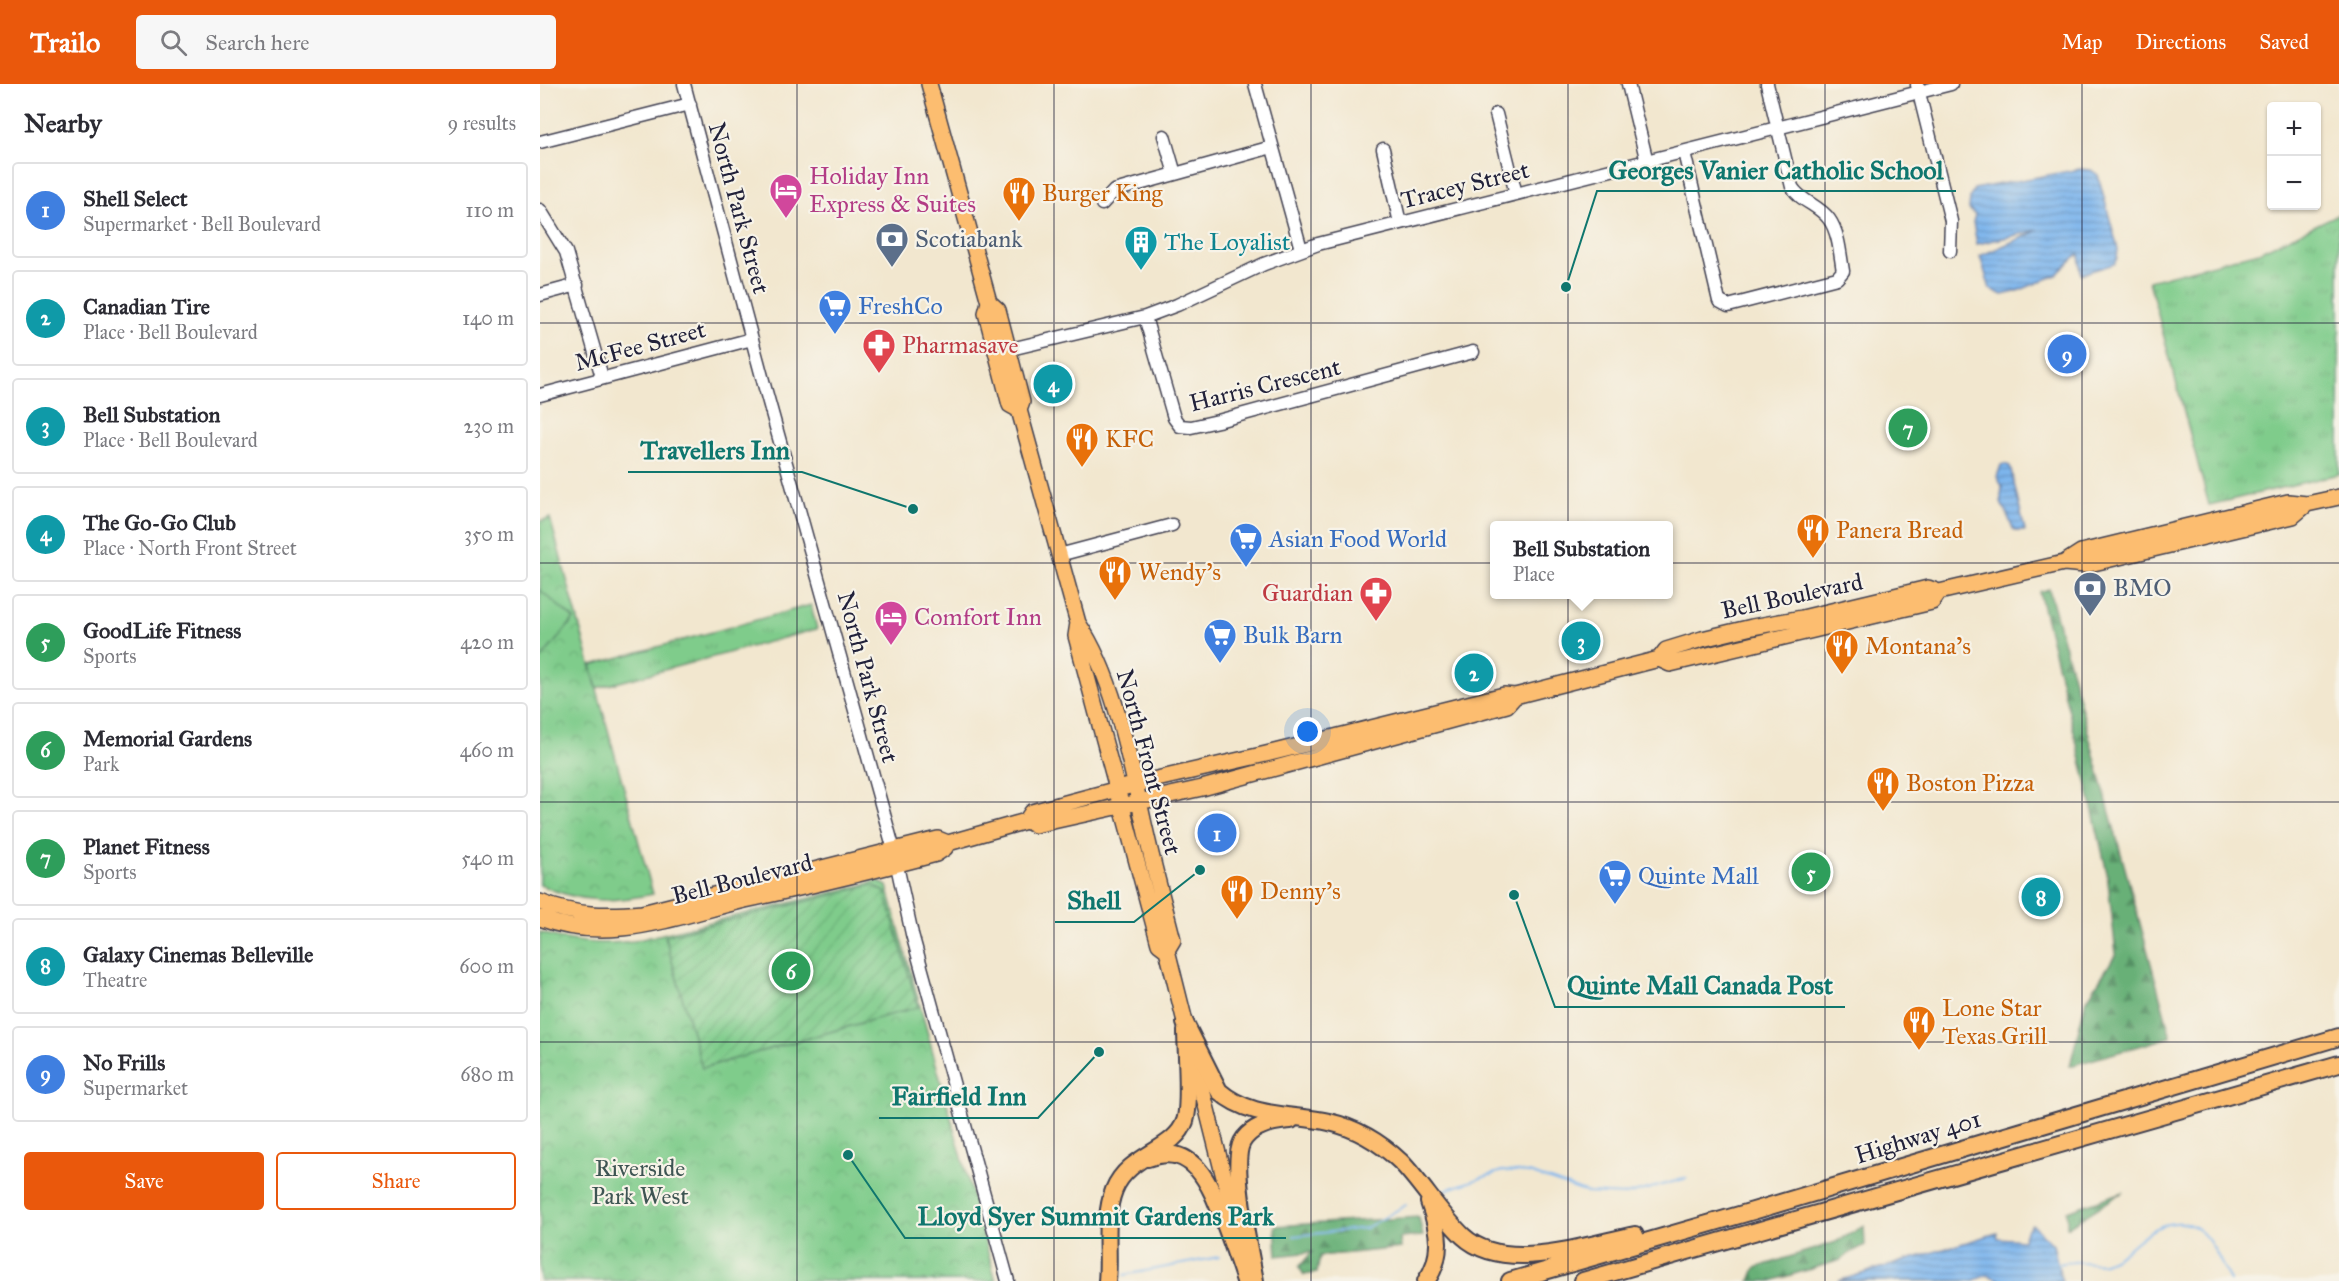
<!DOCTYPE html>
<meta charset="utf-8">
<style>
body{margin:0;font-family:"IM FELL Great Primer",serif;background:#f7f7f7;color:#2b2b33}
.controls{position:absolute;right:18px;top:18px;display:grid;overflow:hidden;border-radius:6px;box-shadow:0 2px 4px #0004}
.controls button{width:54px;height:54px;display:grid;place-items:center;padding:0;border:0;border-bottom:2px solid #e1e1e2;background:#fff;color:#2b2b33;font:30px sans-serif}
.you{position:absolute;left:768px;top:648px;width:21px;height:21px;margin:-15px;border:4px solid #fff;border-radius:50%;background:#1a73e8;box-shadow:0 0 0 9px #1a73e833}
.badge{display:grid;place-items:center;width:39px;height:39px;border-radius:50%;background:#ea580c;color:#fff;font-size:20px;font-weight:700}
.pin{position:absolute;translate:-50% -50%;border:3px solid #fff;box-shadow:0 2px 6px #0006}
.popup{position:absolute;left:950px;top:437px;width:183px;height:78px;box-sizing:border-box;display:grid;place-content:center;border-radius:6px;background:#fff;filter:drop-shadow(0 2px 4px #0005);font-size:20px;white-space:nowrap;color:#7c7c81}
.popup b{font-size:22px;color:#2b2b33}
.popup::after{content:'';position:absolute;left:50%;top:100%;margin-left:-12px;border:12px solid transparent;border-top-color:#fff}
.list{margin:0;padding:0;list-style:none}
h2{display:flex;justify-content:space-between;align-items:center;height:78px;margin:0;padding:0 24px;font-size:26px}
h2 small{font-size:20px;font-weight:400;color:#7c7c81}
.list li{display:grid;grid-template-columns:39px 1fr auto;gap:18px;align-items:center;box-sizing:border-box;height:96px;margin:0 12px 12px;padding:0 12px;border:2px solid #e1e1e2;border-radius:6px}
.list b{display:block;font-size:22px;white-space:nowrap}
.list p{margin:0;font-size:20px;white-space:nowrap;color:#7c7c81}
.list em{font-size:20px;font-style:normal;color:#7c7c81}
.actions{display:flex;gap:12px;padding:18px 24px}
.actions a{flex:1;padding:14px 0;border:2px solid #ea580c;border-radius:6px;text-align:center;font-size:21px;color:#ea580c}
.actions .main{background:#ea580c;color:#fff}
.icon{flex:none;width:33px;height:33px;fill:none;stroke:currentColor;stroke-width:2;stroke-linecap:round;stroke-linejoin:round}
.map{position:relative;flex:none;width:1799px;height:1197px;overflow:hidden}
header{display:flex;align-items:center;gap:36px;box-sizing:border-box;height:84px;padding:0 30px;background:#ea580c;color:#fff}
header strong{font-size:28px}
nav{display:flex;gap:33px;margin-inline-start:auto;font-size:21px}
.search{width:420px;height:54px;background:#f7f7f7;display:flex;align-items:center;gap:15px;box-sizing:border-box;padding:0 21px;border-radius:6px;color:#7c7c81;font-size:22px}
main{display:flex}
aside{flex:1;background:#fff}
.map>svg:first-child{display:block}
.grass{fill:url(#grass-tufts);stroke:#507763;stroke-width:1.5}
.forest{fill:url(#forest-firs);stroke:#446959;stroke-width:1.5}
.park{fill:url(#park-crowns);stroke:#507763;stroke-width:1.5}
.garden{fill:url(#garden-furrows);stroke:#507763;stroke-width:1.5}
.pitch{fill:#7fcc8b;stroke:#507763;stroke-width:1.5}
.water{fill:url(#water-rules);stroke:#506c94;stroke-width:1.5}
.lines{fill:none;stroke-linecap:round;stroke-linejoin:round}
.stream{stroke:#7db5ed;stroke-width:2}
.minor-casing{stroke:#414051;stroke-width:15}
.major-casing{stroke:#414051;stroke-width:18}
.highway-casing{stroke:#414051;stroke-width:20}
.minor{stroke:#fff;stroke-width:12}
.major{stroke:#fcbd6f;stroke-width:15}
.highway{stroke:#fcbd6f;stroke-width:16}
.grid{fill:none;stroke:#22223b;stroke-width:1.5;stroke-opacity:0.55}
.labels{text-anchor:middle;dominant-baseline:central;stroke-width:4.5;stroke-linejoin:round;paint-order:stroke}
.hotel-label{font-size:24px;fill:#b23c85;stroke:#f7f3e8;text-anchor:start}
.street-label{font-size:24px;fill:#22223b;stroke:#f7f3e8}
.food-label{font-size:24px;fill:#c56008;stroke:#f7f3e8;text-anchor:start}
.service-label{font-size:24px;fill:#4e5e75;stroke:#f7f3e8;text-anchor:start}
.culture-label{font-size:24px;fill:#0d838f;stroke:#f7f3e8;text-anchor:start}
.shop-label{font-size:24px;fill:#366cbe;stroke:#f7f3e8;text-anchor:start}
.health-label{font-size:24px;fill:#be3a42;stroke:#f7f3e8;text-anchor:start}
.park-label{font-size:24px;fill:#3e5553;stroke:#f7f3e8}
.leader{fill:none;stroke:#0f766e;stroke-width:2}
.callout-dot{fill:#0f766e;stroke:#f7f3e8;stroke-width:2}
.callout-label{font-size:26px;text-anchor:middle;font-weight:bold;fill:#0f766e;stroke:#f7f3e8;stroke-width:4.5;stroke-linejoin:round;paint-order:stroke}
</style>
<header>
<strong>Trailo</strong>
<div class="search"><svg class="icon" aria-label="search" viewBox="0 0 24 24"><circle cx="10" cy="10" r="6"/><path d="M15 15l6 6"/></svg>Search here</div>
<nav><a>Map</a><a>Directions</a><a>Saved</a></nav>
</header>
<main>
<aside>
<h2>Nearby<small>9 results</small></h2>
<ul class="list">
<li><span class="badge" style="background:#3f7fe0">1</span><div><b>Shell Select</b><p>Supermarket · Bell Boulevard</p></div><em>110 m</em></li>
<li><span class="badge" style="background:#0f9aa8">2</span><div><b>Canadian Tire</b><p>Place · Bell Boulevard</p></div><em>140 m</em></li>
<li><span class="badge" style="background:#0f9aa8">3</span><div><b>Bell Substation</b><p>Place · Bell Boulevard</p></div><em>230 m</em></li>
<li><span class="badge" style="background:#0f9aa8">4</span><div><b>The Go-Go Club</b><p>Place · North Front Street</p></div><em>350 m</em></li>
<li><span class="badge" style="background:#2e9e5b">5</span><div><b>GoodLife Fitness</b><p>Sports</p></div><em>420 m</em></li>
<li><span class="badge" style="background:#2e9e5b">6</span><div><b>Memorial Gardens</b><p>Park</p></div><em>460 m</em></li>
<li><span class="badge" style="background:#2e9e5b">7</span><div><b>Planet Fitness</b><p>Sports</p></div><em>540 m</em></li>
<li><span class="badge" style="background:#0f9aa8">8</span><div><b>Galaxy Cinemas Belleville</b><p>Theatre</p></div><em>600 m</em></li>
<li><span class="badge" style="background:#3f7fe0">9</span><div><b>No Frills</b><p>Supermarket</p></div><em>680 m</em></li>
</ul>
<div class="actions"><a class="main">Save</a><a>Share</a></div>
</aside>
<div class="map">
<svg width="1799" height="1197" viewBox="0 0 1799 1197">
<defs>
<pattern id="grass-tufts" width="24" height="20" patternUnits="userSpaceOnUse" patternTransform="scale(1.5)"><rect width="24" height="20" fill="#7fcc8b"/><path d="M3 7l-1-3M5 7V3M7 7l1-3M15 17l-1-3M17 17v-4M19 17l1-3" fill="none" stroke="#6daf79"/></pattern>
<pattern id="forest-firs" width="22" height="20" patternUnits="userSpaceOnUse" patternTransform="scale(1.5)"><rect width="22" height="20" fill="#67b077"/><path d="M5 1l3.5 6h-7zM16 11l3.5 6h-7z" fill="#548f63"/></pattern>
<pattern id="park-crowns" width="20" height="18" patternUnits="userSpaceOnUse" patternTransform="scale(1.5)"><rect width="20" height="18" fill="#7fcc8b"/><path d="M2 6a3 3 0 1 1 6 0M12 15a3 3 0 1 1 6 0" fill="none" stroke="#6daf79"/></pattern>
<pattern id="garden-furrows" width="10" height="10" patternUnits="userSpaceOnUse" patternTransform="scale(1.5)"><rect width="10" height="10" fill="#7fcc8b"/><path d="M-1 1l2-2M0 10L10 0M9 11l2-2" fill="none" stroke="#6daf79"/></pattern>
<pattern id="water-rules" width="6" height="5" patternUnits="userSpaceOnUse" patternTransform="scale(1.5)"><rect width="6" height="5" fill="#7db5ed"/><path d="M0 2.5h6" fill="none" stroke="#6693c1"/></pattern>
</defs>
<rect width="100%" height="100%" fill="#f7f3e8"/>
<filter id="ink" filterUnits="userSpaceOnUse"><feTurbulence type="fractalNoise" baseFrequency=".0167" numOctaves="2"/><feDisplacementMap in="SourceGraphic" scale="12" xChannelSelector="R" yChannelSelector="G"/><feConvolveMatrix kernelMatrix="1 2 1 2 8 2 1 2 1" color-interpolation-filters="sRGB"/></filter>
<filter id="wash" filterUnits="userSpaceOnUse"><feTurbulence type="fractalNoise" baseFrequency=".008" numOctaves="4" result="noise"/><feDisplacementMap in="SourceGraphic" scale="24" xChannelSelector="R" yChannelSelector="G"/><feGaussianBlur stdDeviation="1.35" result="paint"/><feColorMatrix in="noise" values="0 0 0 0 0 0 0 0 0 0 0 0 0 0 0 0 0 1.4 0 .05"/><feComposite in="paint" operator="in"/></filter>
<g filter="url(#wash)">
<rect width="100%" height="100%" fill="#f2e7cf"/>
<path class="grass" d="M1799,130V390L1669,421L1609,197L1719,168Z
M271,521L277,545L57,604L51,581Z"/>
<path class="forest" d="M1509,505L1631,953L1530,982L1545,919L1576,870L1567,789L1543,684L1499,508Z
M1583,1108L1528,1143H1527V1127Z
M879,1133L883,1152L860,1154L861,1164L780,1172L777,1189L764,1191L759,1183L772,1168L737,1172L735,1142Z
M1324,1142L1325,1161L1310,1169L1301,1176L1231,1197H1210L1215,1184L1296,1158Z"/>
<path class="park" d="M10,434L113,810C70,819 41,819 0,801V437Z
M338,797L347,802L456,1197H0V848C32,859 60,861 94,857Z"/>
<path class="garden" d="M333,801L345,808L378,923L162,984L125,852Z"/>
<path class="pitch" d="M0,506L34,535L0,576Z"/>
<path class="water" d="M1540,85L1551,86L1558,91L1578,165L1577,174L1574,180L1541,190L1539,169L1516,191L1475,208L1462,211L1450,205L1440,172L1499,146L1437,160L1433,138L1435,131L1429,125L1430,114L1434,105Z
M1464,380L1470,382L1485,447H1474L1465,425C1458,419 1462,410 1462,402L1457,393L1461,381Z
M1492,1140L1513,1161L1522,1197H1455L1458,1195L1447,1191L1432,1197H1298L1457,1149L1458,1154L1483,1156L1486,1147Z"/>
<g class="lines">
<path class="stream" d="M905,1106L962,1087L989,1089L1048,1109L1086,1111L1147,1094
M754,1152L826,1144L866,1121
M1518,1180C1525,1179 1534,1177 1541,1178C1549,1178 1557,1181 1564,1179C1587,1171 1596,1154 1614,1145C1661,1123 1673,1163 1690,1197
M584,1191L679,1173"/>
</g>
</g>
<g filter="url(#ink)">
<g class="lines">
<defs>
<path id="minor" d="M144,0L225,304L352,759L372,850L468,1197
M715,0L761,165
M1088,0L1107,78
M1377,1L1411,137L1410,167
M956,30L976,110
M624,52L635,90
M0,58L150,20
M843,65L860,139
M1144,68L1179,217L1188,222L1297,194L1303,187C1300,170 1299,149 1289,135C1279,121 1261,118 1252,103L1227,0
M562,120L574,107L732,63
M0,126L26,168L62,293
M0,211L37,201
M605,233L634,334L640,342L651,343L678,337L933,268
M462,267L605,233L637,221L724,180L778,160L1411,0
M0,311L212,255
M519,471L632,441"/>
<path id="major" d="M389,0L449,218L446,229L470,321L479,326
M449,218L458,226L482,318L479,326L538,539C576,595 591,683 606,749C614,785 624,820 633,856L627,866
M1524,479L1541,468L1748,418L1767,420L1799,413
M538,539L536,552L619,860L627,866L703,1169
M1119,575L1126,566L1162,555L1212,543L1262,534L1388,504L1399,508L1524,479L1545,481L1753,432L1767,420
M486,737L495,741L662,704L967,621L975,612
M0,818C35,832 66,832 102,829L398,755L408,759L486,737L492,728L608,697L726,670L964,611L975,612L1119,575L1130,580L1392,518L1399,508
M0,834C69,861 137,832 205,816C269,802 333,787 396,770L405,764L408,759"/>
<path id="highway" d="M645,939L679,1007C709,1034 752,1030 789,1038C816,1044 841,1059 861,1078C883,1101 899,1129 923,1152C964,1190 1045,1161 1095,1151
M608,1074C656,1056 672,1106 685,1140C692,1159 699,1178 705,1197
M567,1197C570,1167 563,1134 574,1106C588,1070 635,1067 645,1037C651,1020 646,966 646,946
M715,1197C710,1169 690,1080 702,1058C712,1041 733,1037 751,1036
M886,1197C904,1172 899,1146 889,1118
M970,1197L1213,1127L1799,953
M1043,1197L1799,980"/>
</defs>
<use href="#minor" class="minor-casing"/>
<use href="#major" class="major-casing"/>
<use href="#highway" class="highway-casing"/>
<use href="#minor" class="minor"/>
<use href="#major" class="major"/>
<use href="#highway" class="highway"/>
</g>
</g>
<path class="grid" d="M257,0V1197M514,0V1197M771,0V1197M1028,0V1197M1285,0V1197M1542,0V1197M0,239H1799M0,479H1799M0,718H1799M0,958H1799"/>
<defs>
<symbol id="hotel-pin" viewBox="-11 -11 22 30"><path d="M0 17L-7.5 6A9.5 9.5 0 1 1 7.5 6Z" fill="#d1479c" stroke="#f7f3e8"/><path d="M-6-4.5h1.5V1H6V5H4.5V3h-9V5H-6ZM-4 0a1.8 1.8 0 1 1 3.6 0ZM.5 0V-2.5h3Q6-2.5 6 0Z" fill="#fff"/></symbol>
<symbol id="restaurant-pin" viewBox="-11 -11 22 30"><path d="M0 17L-7.5 6A9.5 9.5 0 1 1 7.5 6Z" fill="#e8710a" stroke="#f7f3e8"/><path d="M-5-6h1v4h1v-4h1v4h1v-4h1v5L-1.5 .5V6h-2V.5L-5-1ZM5-6V6H3V1.5H1.5Q1.5-4 5-6Z" fill="#fff"/></symbol>
<symbol id="bank-pin" viewBox="-11 -11 22 30"><path d="M0 17L-7.5 6A9.5 9.5 0 1 1 7.5 6Z" fill="#5c6f8a" stroke="#f7f3e8"/><path d="M-6-4H6V4H-6ZM0-2.3a2.3 2.3 0 1 0 0 4.6a2.3 2.3 0 1 0 0-4.6Z" fill="#fff"/></symbol>
<symbol id="building-pin" viewBox="-11 -11 22 30"><path d="M0 17L-7.5 6A9.5 9.5 0 1 1 7.5 6Z" fill="#0f9aa8" stroke="#f7f3e8"/><path d="M-4-6H4V6H1V3H-1V6H-4ZM-2.5-4.3h1.7v1.8h-1.7ZM.8-4.3h1.7v1.8H.8ZM-2.5-1h1.7V.8h-1.7ZM.8-1h1.7V.8H.8Z" fill="#fff"/></symbol>
<symbol id="supermarket-pin" viewBox="-11 -11 22 30"><path d="M0 17L-7.5 6A9.5 9.5 0 1 1 7.5 6Z" fill="#3f7fe0" stroke="#f7f3e8"/><path d="M-6-5.5h2.5l.6 2H6L4.5 2H-2.5L-4.4-4H-6ZM-1.5 3.2a1.3 1.3 0 1 0 .1 0ZM3 3.2a1.3 1.3 0 1 0 .1 0Z" fill="#fff"/></symbol>
<symbol id="pharmacy-pin" viewBox="-11 -11 22 30"><path d="M0 17L-7.5 6A9.5 9.5 0 1 1 7.5 6Z" fill="#e0444e" stroke="#f7f3e8"/><path d="M-2-6h4v4h4v4h-4v4h-4v-4h-4v-4h4Z" fill="#fff"/></symbol>
</defs>
<g fill-rule="evenodd">
<use href="#hotel-pin" x="227" y="87" width="38" height="52"/>
<use href="#restaurant-pin" x="460" y="90" width="38" height="52"/>
<use href="#bank-pin" x="333" y="136" width="38" height="52"/>
<use href="#building-pin" x="582" y="139" width="38" height="52"/>
<use href="#supermarket-pin" x="276" y="203" width="38" height="52"/>
<use href="#pharmacy-pin" x="320" y="242" width="38" height="52"/>
<use href="#restaurant-pin" x="523" y="336" width="38" height="52"/>
<use href="#restaurant-pin" x="1254" y="427" width="38" height="52"/>
<use href="#supermarket-pin" x="687" y="436" width="38" height="52"/>
<use href="#restaurant-pin" x="556" y="469" width="38" height="52"/>
<use href="#bank-pin" x="1531" y="485" width="38" height="52"/>
<use href="#pharmacy-pin" x="817" y="490" width="38" height="52"/>
<use href="#hotel-pin" x="332" y="514" width="38" height="52"/>
<use href="#supermarket-pin" x="661" y="532" width="38" height="52"/>
<use href="#restaurant-pin" x="1283" y="543" width="38" height="52"/>
<use href="#restaurant-pin" x="1324" y="680" width="38" height="52"/>
<use href="#supermarket-pin" x="1056" y="773" width="38" height="52"/>
<use href="#restaurant-pin" x="678" y="788" width="38" height="52"/>
<use href="#restaurant-pin" x="1360" y="919" width="38" height="52"/>
</g>
<g class="labels">
<g class="hotel-label">
<text x="269" y="92">Holiday Inn<tspan x="269" dy="28">Express &amp; Suites</tspan></text>
<text x="374" y="533">Comfort Inn</text>
</g>
<g class="street-label">
<text transform="translate(925 101) rotate(-14)">Tracey Street</text>
<text transform="translate(199 124) rotate(75)">North Park Street</text>
<text transform="translate(100 262) rotate(-15)">McFee Street</text>
<text transform="translate(725 301) rotate(-14)">Harris Crescent</text>
<text transform="translate(1252 512) rotate(-12)">Bell Boulevard</text>
<text transform="translate(328 593) rotate(75)">North Park Street</text>
<text transform="translate(609 678) rotate(75)">North Front Street</text>
<text transform="translate(202 795) rotate(-14)">Bell Boulevard</text>
<text transform="translate(1378 1053) rotate(-17)">Highway 401</text>
</g>
<g class="food-label">
<text x="502" y="109">Burger King</text>
<text x="565" y="355">KFC</text>
<text x="1296" y="446">Panera Bread</text>
<text x="598" y="488">Wendy's</text>
<text x="1325" y="562">Montana's</text>
<text x="1366" y="699">Boston Pizza</text>
<text x="720" y="807">Denny's</text>
<text x="1402" y="924">Lone Star<tspan x="1402" dy="28">Texas Grill</tspan></text>
</g>
<g class="service-label">
<text x="375" y="155">Scotiabank</text>
<text x="1573" y="504">BMO</text>
</g>
<g class="culture-label">
<text x="624" y="158">The Loyalist</text>
</g>
<g class="shop-label">
<text x="318" y="222">FreshCo</text>
<text x="729" y="455">Asian Food World</text>
<text x="703" y="551">Bulk Barn</text>
<text x="1098" y="792">Quinte Mall</text>
</g>
<g class="health-label">
<text x="362" y="261">Pharmasave</text>
<text x="813" y="509" text-anchor="end">Guardian</text>
</g>
<g class="park-label">
<text x="100" y="1084">Riverside<tspan x="100" dy="28">Park West</tspan></text>
</g>
</g>
<path class="leader" d="M1026 203L1057 107H1416M373 425L262 388H88M660 786L594 838H515M974 811L1015 923H1305M559 968L498 1034H339M308 1071L365 1154H746"/>
<g class="callout-dot">
<circle cx="1026" cy="203" r="6"/>
<circle cx="373" cy="425" r="6"/>
<circle cx="660" cy="786" r="6"/>
<circle cx="974" cy="811" r="6"/>
<circle cx="559" cy="968" r="6"/>
<circle cx="308" cy="1071" r="6"/>
</g>
<g class="callout-label">
<text x="1236" y="95">Georges Vanier Catholic School</text>
<text x="175" y="375">Travellers Inn</text>
<text x="554" y="825">Shell</text>
<text x="1160" y="910">Quinte Mall Canada Post</text>
<text x="419" y="1021">Fairfield Inn</text>
<text x="556" y="1141">Lloyd Syer Summit Gardens Park</text>
</g>
</svg>
<div class="controls">
<button>+</button>
<button>−</button>
</div>
<div class="you"></div>
<div class="pin badge" style="left:677px;top:749px;background:#3f7fe0">1</div>
<div class="pin badge" style="left:934px;top:589px;background:#0f9aa8">2</div>
<div class="pin badge" style="left:1041px;top:557px;background:#0f9aa8">3</div>
<div class="popup"><b>Bell Substation</b>Place</div>
<div class="pin badge" style="left:513px;top:300px;background:#0f9aa8">4</div>
<div class="pin badge" style="left:1271px;top:788px;background:#2e9e5b">5</div>
<div class="pin badge" style="left:251px;top:887px;background:#2e9e5b">6</div>
<div class="pin badge" style="left:1368px;top:344px;background:#2e9e5b">7</div>
<div class="pin badge" style="left:1501px;top:813px;background:#0f9aa8">8</div>
<div class="pin badge" style="left:1527px;top:270px;background:#3f7fe0">9</div>
</div>
</main>
